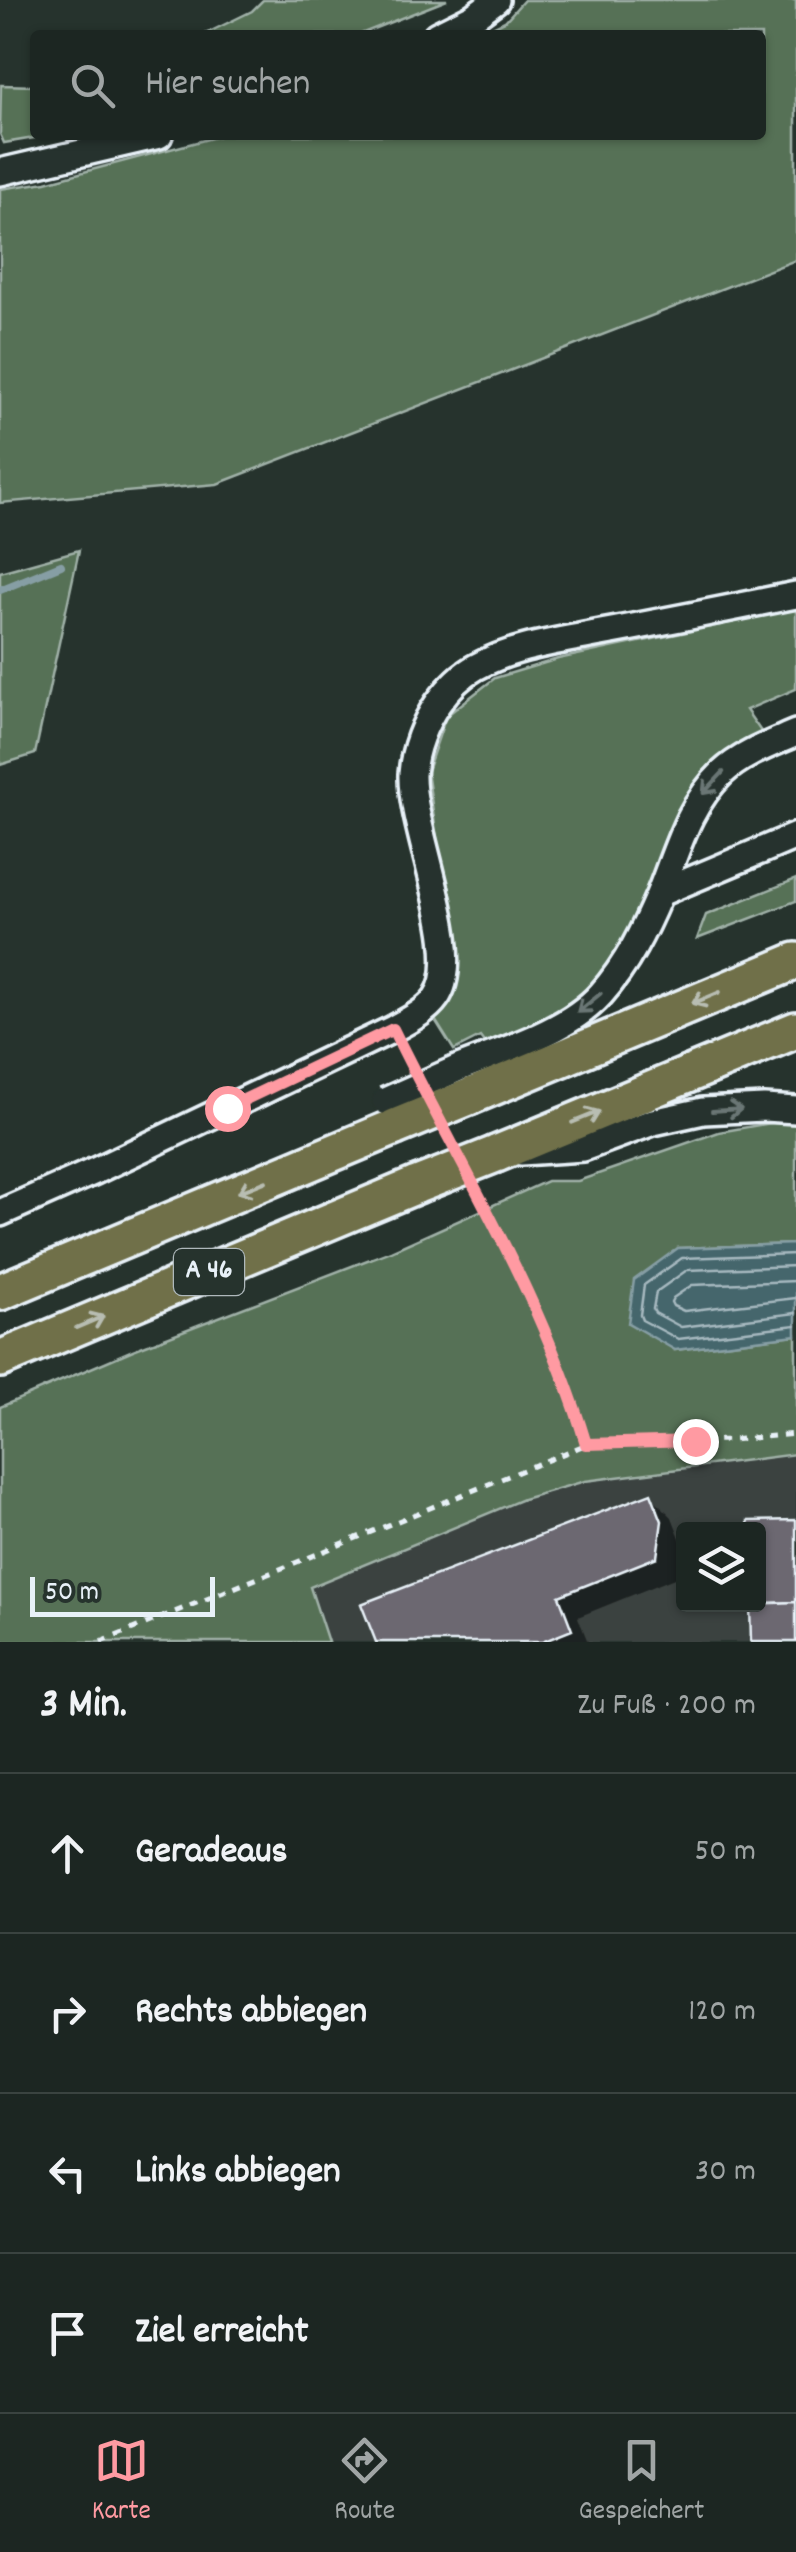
<!DOCTYPE html>
<html lang="de">
<meta charset="utf-8">
<style>
body{margin:0;font-family:Dekko,sans-serif;background:#29322f;color:#f1f3f6}
.controls{position:absolute;right:30px;bottom:30px;display:grid;overflow:hidden;border-radius:10px;box-shadow:0 2px 8px #0004}
.controls button{width:90px;height:90px;display:grid;place-items:center;padding:0;border:0;border-bottom:2px solid #3a4340;background:#1c2622;color:#f1f3f6;font:50px sans-serif}
.scale{position:absolute;left:30px;bottom:25px;width:185px;box-sizing:border-box;padding-left:10px;border:5px solid #e8f1f8;border-top:0;font-size:28px;line-height:35px;white-space:nowrap;color:#e8f1f8;-webkit-text-stroke:8px #26332d;paint-order:stroke}
.stop{position:absolute;width:30px;height:30px;margin:-22px;border:8px solid #ff9aa2;border-radius:50%;background:#fff}
.stop.end{background:#ff9aa2;border-color:#fff;box-shadow:0 2px 10px #0008}
.list{margin:0;padding:0;list-style:none}
h2{display:flex;justify-content:space-between;align-items:center;height:130px;margin:0;padding:0 40px;font-size:42px}
h2 small{font-size:32px;font-weight:400;color:#a0a5a5}
.list li{display:grid;grid-template-columns:65px 1fr auto;gap:30px;align-items:center;box-sizing:border-box;height:160px;padding:0 40px;border-top:2px solid #3a4340}
.list b{display:block;font-size:38px;white-space:nowrap}
.list em{font-size:32px;font-style:normal;color:#a0a5a5}
.icon{flex:none;width:55px;height:55px;fill:none;stroke:currentColor;stroke-width:2;stroke-linecap:round;stroke-linejoin:round}
.map{position:relative;flex:none;width:796px;height:1642px;overflow:hidden}
.search{position:absolute;background:#1c2622;box-shadow:0 2px 8px #0004;left:30px;right:30px;top:30px;height:110px;display:flex;align-items:center;gap:25px;box-sizing:border-box;padding:0 35px;border-radius:10px;color:#a0a5a5;font-size:38px}
.sheet{height:770px;background:#1c2622}
nav{display:flex;justify-content:space-around;align-items:center;box-sizing:border-box;height:140px;border-top:2px solid #3a4340;background:#1c2622;font-size:28px;color:#a0a5a5}
nav a{display:grid;justify-items:center;gap:5px}
nav .on{color:#ff9aa2}
.map>svg:first-child{display:block}
.built{fill:#3b4341;fill-rule:evenodd}
.green{fill:#577157;stroke:#a0b1a8;stroke-width:2.5}
.water{fill:#45666c;stroke:#869ea4;stroke-width:2.5}
.shadow{fill:#0007}
.lines{fill:none;stroke-linecap:round;stroke-linejoin:round}
.shore{stroke:#a7b9c0;stroke-width:2.5}
.stream{stroke:#869ea4;stroke-width:8}
.building{fill:#6c6771;stroke:#e8f1f8;stroke-width:2.5}
.minor-casing{stroke:#e8f1f8;stroke-width:32}
.highway-casing{stroke:#e8f1f8;stroke-width:42}
.path{stroke:#e8f1f8;stroke-width:5;stroke-dasharray:8 8;stroke-linecap:butt}
.minor{stroke:#26332d;stroke-width:25}
.highway{stroke:#70704a;stroke-width:35}
.minor-bridge-casing{stroke:#e8f1f8;stroke-width:32;stroke-linecap:butt}
.highway-bridge-casing{stroke:#e8f1f8;stroke-width:42;stroke-linecap:butt}
.minor-bridge{stroke:#26332d;stroke-width:25}
.highway-bridge{stroke:#70704a;stroke-width:35}
.oneway{stroke:#6a7674}
.oneway2{stroke:#b8bdb2}
.route{stroke:#ff9aa2;stroke-width:12}
.labels{text-anchor:middle;dominant-baseline:central;stroke-width:9;stroke-linejoin:round;paint-order:stroke}
.shield{fill:#26332d;stroke:#aeb8bb;stroke-width:2.5}
.shield-label{font-size:28px;font-weight:bold;fill:#e8f1f8}
</style>
<div class="map">
<svg width="796" height="1642" viewBox="0 0 796 1642">
<rect width="100%" height="100%" fill="#26332d"/>
<filter id="ink" filterUnits="userSpaceOnUse"><feTurbulence type="fractalNoise" baseFrequency=".01" numOctaves="2"/><feDisplacementMap in="SourceGraphic" scale="20" xChannelSelector="R" yChannelSelector="G"/><feConvolveMatrix kernelMatrix="1 2 1 2 8 2 1 2 1" color-interpolation-filters="sRGB"/></filter>
<g filter="url(#ink)">
<path class="built" d="M784,1454H796V1642H328L310,1587L523,1499L584,1481ZM684,1530H758V1604H684Z"/>
<path class="green" d="M263,0H447L358,35H203L252,11Z
M524,0H796V260L217,484L0,503V189L46,182L223,135H761V35H476L505,21Z
M1,85L35,86V135H52L4,143L0,134Z
M79,550L35,754L0,765V572Z
M796,609V689L746,710L762,733C742,743 721,755 705,771C679,798 669,832 656,865C642,903 627,942 602,974C573,1011 528,1028 486,1045L480,1037L454,1050L432,1015L456,984L455,929L440,859L427,771L446,716L495,678L558,659Z
M796,879V901L697,939L706,915Z
M777,1122L796,1124V1244L678,1248L675,1350L796,1335V1454L585,1481L523,1499L310,1587L328,1642H0V1407L133,1350L391,1251L547,1181H578L719,1132Z"/>
<path class="water" d="M796,1244V1335L675,1350L628,1323L634,1280L678,1248Z"/>
<path class="shadow" d="M651,1496L672,1517L682,1543L677,1577L578,1617L588,1642H379Z"/>
<g class="lines">
<path class="shore" d="M796,1254L682,1258L644,1285L640,1315L642,1320L678,1339L796,1325
M796,1266L687,1270L656,1292L653,1309L655,1313L681,1327L796,1313
M796,1281L692,1285L673,1298L671,1302L673,1306L684,1311L796,1298"/>
<path class="stream" d="M0,590L61,565"/>
</g>
<path class="building" d="M651,1493L662,1521L657,1557L559,1596L572,1630L542,1642H376L361,1604Z
M796,1520V1602L758,1603V1530H749L748,1521Z
M796,1602V1642H751L750,1604Z"/>
<g class="lines">
<defs>
<path id="minor" d="M437,35L473,17L496,0
M0,172L159,135
M660,893L796,836
M459,1068C504,1050 568,1031 601,994C627,965 644,930 659,895C677,851 687,807 722,773C742,754 771,744 796,733
M521,1152L583,1148L653,1122L703,1111L764,1108L796,1110
M0,1213L95,1171L393,1029C407,1021 426,1012 436,998C468,955 410,829 412,774C414,749 424,723 438,703C448,689 461,675 476,667C514,646 560,641 601,633C666,621 731,608 796,595"/>
<path id="highway" d="M471,1096L796,961
M496,1154L796,1030
M0,1292L395,1127
M0,1359L417,1185"/>
</defs>
<use href="#minor" class="minor-casing"/>
<use href="#highway" class="highway-casing"/>
<path class="path" d="M477,1190C520,1270 560,1356 587,1444
M101,1642L587,1444L731,1440L796,1434"/>
<use href="#minor" class="minor"/>
<use href="#highway" class="highway"/>
<defs>
<path id="minor-bridge" d="M385,1101L459,1068"/>
<path id="highway-bridge" d="M395,1127L471,1096
M417,1185L496,1154"/>
</defs>
<use href="#minor-bridge" class="minor-bridge-casing"/>
<use href="#highway-bridge" class="highway-bridge-casing"/>
<use href="#minor-bridge" class="minor-bridge"/>
<use href="#highway-bridge" class="highway-bridge"/>
</g>
<defs><path id="oneway-shaft" d="M-6 0H5M1.5-3L5.5 0L1.5 3" fill="none" stroke-width="1.6" stroke-linecap="round" stroke-linejoin="round" transform="scale(2.5)"/></defs>
<g class="oneway">
<use href="#oneway-shaft" transform="translate(713 783) rotate(133)"/>
<use href="#oneway-shaft" transform="translate(589 1003) rotate(141)"/>
<use href="#oneway-shaft" transform="translate(727 1110) rotate(-4)"/>
</g>
<g class="oneway2">
<use href="#oneway-shaft" transform="translate(706 998) rotate(157)"/>
<use href="#oneway-shaft" transform="translate(586 1117) rotate(-22)"/>
<use href="#oneway-shaft" transform="translate(252 1187) rotate(158)"/>
<use href="#oneway-shaft" transform="translate(90 1322) rotate(-23)"/>
</g>
</g>
<g class="lines" filter="url(#ink)">
<path class="route" d="M227,1108L393,1029C460,1166 542,1296 586,1444L695,1441"/>
</g>
<g class="labels">
<rect class="shield" x="174" y="1249" width="70" height="46" rx="8"/>
<g class="shield-label">
<text x="209" y="1272">A 46</text>
</g>
</g>
</svg>
<div class="controls">
<button><svg class="icon" aria-label="layers" viewBox="0 0 24 24"><path d="M12 4l9 5-9 5-9-5zM3 14l9 5 9-5"/></svg></button>
</div>
<div class="scale">50 m</div>
<div class="stop" style="left:227px;top:1108px"></div>
<div class="stop end" style="left:695px;top:1441px"></div>
<div class="search"><svg class="icon" aria-label="search" viewBox="0 0 24 24"><circle cx="10" cy="10" r="6"/><path d="M15 15l6 6"/></svg>Hier suchen</div>
</div>
<section class="sheet">
<h2>3 Min.<small>Zu Fuß · 200 m</small></h2>
<ul class="list">
<li><svg class="icon" aria-label="ahead" viewBox="0 0 24 24"><path d="M12 20V5M6 11l6-6 6 6"/></svg><div><b>Geradeaus</b></div><em>50 m</em></li>
<li><svg class="icon" aria-label="right" viewBox="0 0 24 24"><path d="M7 20v-9h11M14 6l5 5-5 5"/></svg><div><b>Rechts abbiegen</b></div><em>120 m</em></li>
<li><svg class="icon" aria-label="left" viewBox="0 0 24 24"><path d="M17 20v-9H6M10 6l-5 5 5 5"/></svg><div><b>Links abbiegen</b></div><em>30 m</em></li>
<li><svg class="icon" aria-label="arrive" viewBox="0 0 24 24"><path d="M6 21V4h12l-3 4 3 4H6"/></svg><div><b>Ziel erreicht</b></div></li>
</ul>
</section>
<nav>
<a class="on"><svg class="icon" aria-label="map" viewBox="0 0 24 24"><path d="M3 6l6-2 6 2 6-2v14l-6 2-6-2-6 2zM9 4v14M15 6v14"/></svg>Karte</a>
<a><svg class="icon" aria-label="directions" viewBox="0 0 24 24"><path d="M12 3l9 9-9 9-9-9zM9 14v-3h6M13 9l2 2-2 2"/></svg>Route</a>
<a><svg class="icon" aria-label="saved" viewBox="0 0 24 24"><path d="M7 4h10v16l-5-4-5 4z"/></svg>Gespeichert</a>
</nav>
